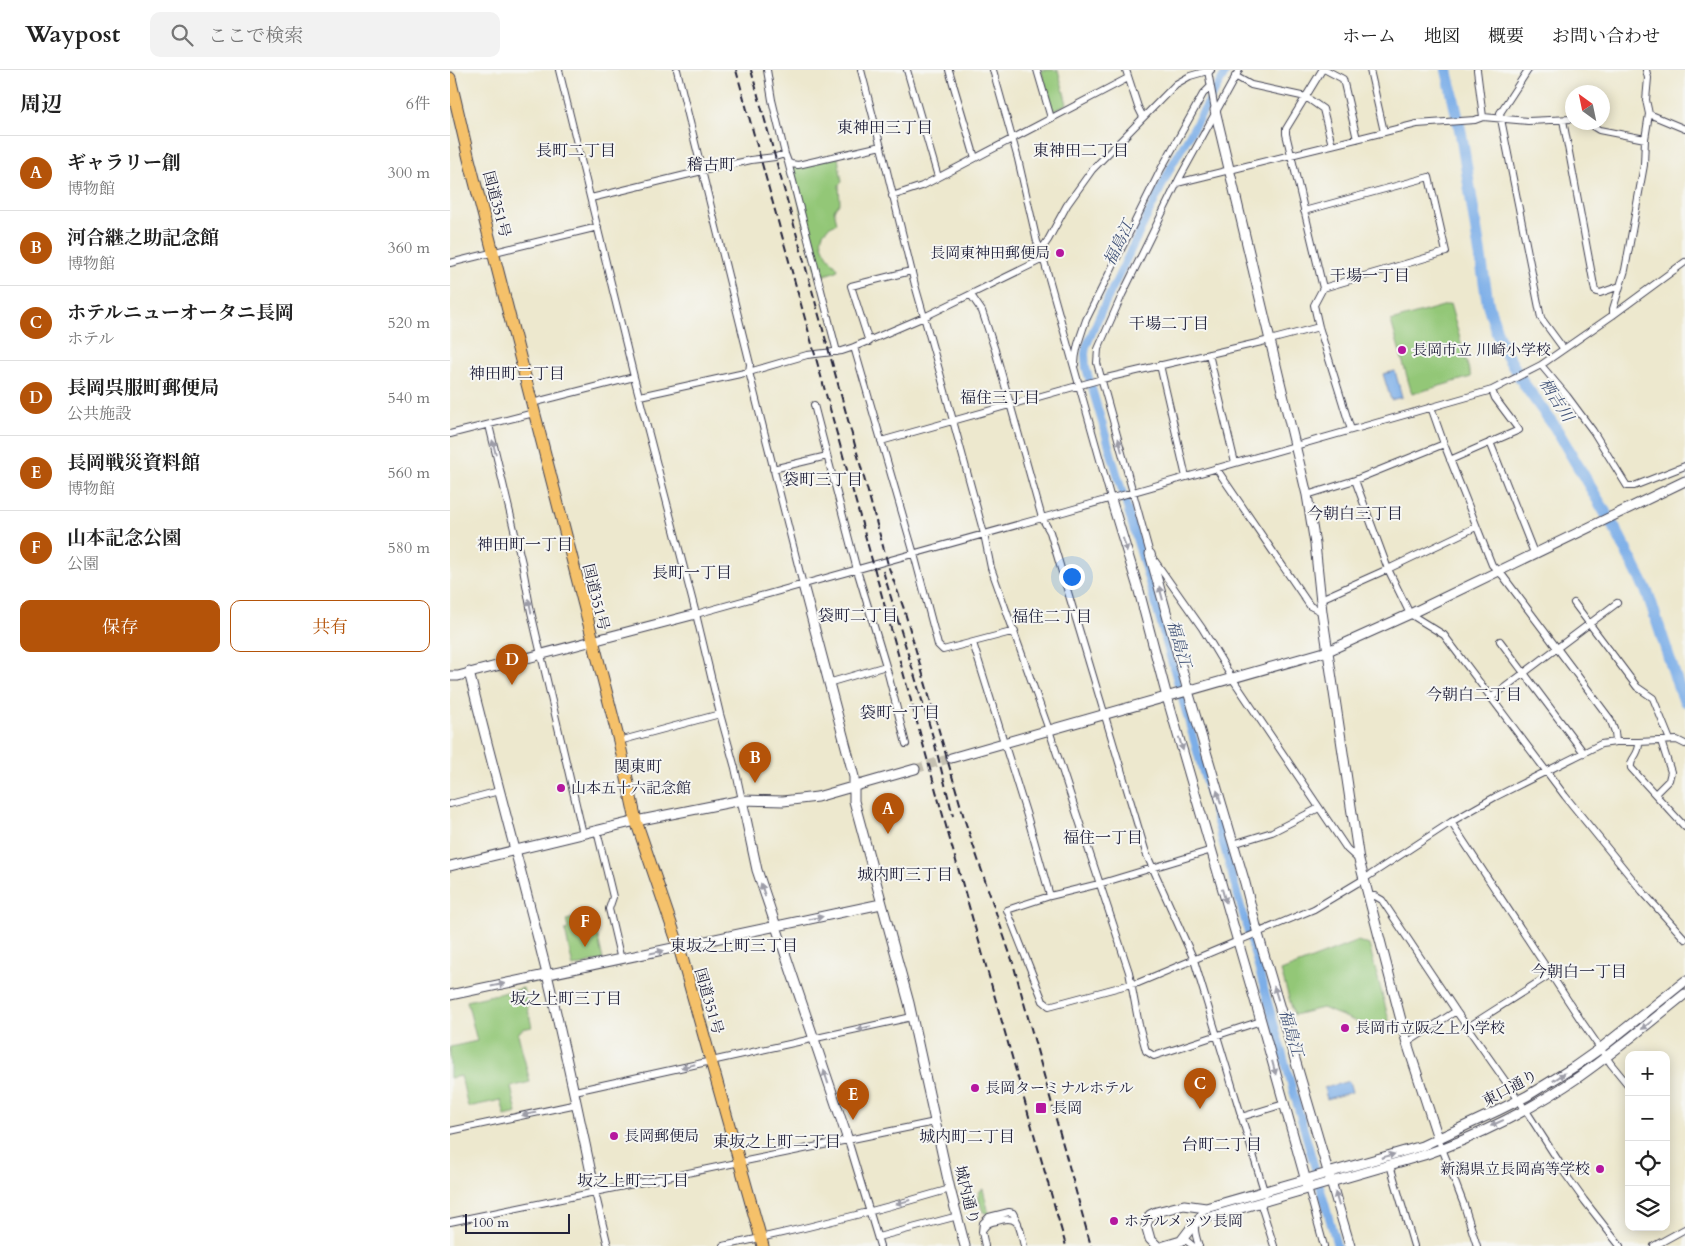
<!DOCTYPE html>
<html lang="ja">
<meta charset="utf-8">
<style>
body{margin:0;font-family:Cardo,"Noto Serif JP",serif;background:#f2f2f2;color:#222}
.controls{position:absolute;right:15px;bottom:15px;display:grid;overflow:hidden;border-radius:10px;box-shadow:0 2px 12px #0003}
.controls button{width:45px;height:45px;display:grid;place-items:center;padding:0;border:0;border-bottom:1px solid #e0e0e0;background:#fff;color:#222;font:25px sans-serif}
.compass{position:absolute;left:1115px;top:15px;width:45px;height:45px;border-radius:50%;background:#fff;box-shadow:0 2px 12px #0003;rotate:327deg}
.scale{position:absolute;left:15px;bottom:12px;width:105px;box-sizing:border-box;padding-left:5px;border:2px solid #22223b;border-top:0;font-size:14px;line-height:18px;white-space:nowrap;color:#22223b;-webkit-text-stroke:4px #f6f6f2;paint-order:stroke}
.you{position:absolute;left:621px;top:506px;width:18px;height:18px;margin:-12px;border:4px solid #fff;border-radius:50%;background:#1a73e8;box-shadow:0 0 0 8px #1a73e833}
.badge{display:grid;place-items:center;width:32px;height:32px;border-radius:50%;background:#b45309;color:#fff;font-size:16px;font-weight:700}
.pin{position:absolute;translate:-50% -41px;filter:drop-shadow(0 1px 2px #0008)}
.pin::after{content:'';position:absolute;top:26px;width:18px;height:15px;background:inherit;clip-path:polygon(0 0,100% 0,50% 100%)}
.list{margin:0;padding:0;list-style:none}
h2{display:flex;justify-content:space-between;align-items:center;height:65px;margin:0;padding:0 20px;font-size:21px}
h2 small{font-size:16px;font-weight:400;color:#767676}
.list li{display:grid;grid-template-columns:32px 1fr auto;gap:15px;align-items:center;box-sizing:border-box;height:75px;padding:0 20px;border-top:1px solid #e0e0e0}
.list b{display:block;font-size:19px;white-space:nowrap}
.list p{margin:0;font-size:16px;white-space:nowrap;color:#767676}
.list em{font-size:16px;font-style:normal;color:#767676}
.actions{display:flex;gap:10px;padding:15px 20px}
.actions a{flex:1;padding:11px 0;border:1px solid #b45309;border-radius:10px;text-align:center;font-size:18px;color:#b45309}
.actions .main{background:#b45309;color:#fff}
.icon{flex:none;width:28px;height:28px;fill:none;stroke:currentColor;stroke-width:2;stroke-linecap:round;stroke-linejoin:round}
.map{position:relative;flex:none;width:1235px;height:1176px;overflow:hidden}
header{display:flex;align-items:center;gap:30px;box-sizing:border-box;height:70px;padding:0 25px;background:#fff;border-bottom:1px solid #e0e0e0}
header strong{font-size:24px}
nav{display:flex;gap:28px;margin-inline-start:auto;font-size:18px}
.search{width:350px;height:45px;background:#f2f2f2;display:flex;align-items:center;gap:12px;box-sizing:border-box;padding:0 18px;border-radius:10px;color:#767676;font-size:19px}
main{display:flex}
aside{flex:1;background:#fff}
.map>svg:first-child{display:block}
.green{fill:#93c777;stroke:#5a7459}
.water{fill:#7caee8;stroke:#4f6892}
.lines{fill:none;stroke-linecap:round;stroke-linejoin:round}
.canal{stroke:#7caee8;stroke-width:8}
.river{stroke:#7caee8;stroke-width:12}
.tertiary-tunnel{stroke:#c4c0b1;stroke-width:9;stroke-dasharray:9 4.5;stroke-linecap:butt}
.minor-casing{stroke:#404051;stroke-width:8}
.tertiary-casing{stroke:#404051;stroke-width:11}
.trunk-casing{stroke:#404051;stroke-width:13}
.minor{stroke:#fff;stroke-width:6}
.tertiary{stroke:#fff;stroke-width:9}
.trunk{stroke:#f5c16b;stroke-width:11}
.rail{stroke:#22223b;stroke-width:2;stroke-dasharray:8 4;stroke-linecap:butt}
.oneway{fill:#9c9ca7}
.poi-dot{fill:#b5179e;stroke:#f6f6f2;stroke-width:2}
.labels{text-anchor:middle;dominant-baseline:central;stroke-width:4;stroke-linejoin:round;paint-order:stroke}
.street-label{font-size:15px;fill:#22223b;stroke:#f6f6f2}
.poi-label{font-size:15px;fill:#22223b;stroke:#f6f6f2;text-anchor:start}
.neighbourhood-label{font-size:16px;fill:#22223b;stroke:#f6f6f2}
.water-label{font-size:16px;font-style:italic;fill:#425378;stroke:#f6f6f2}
</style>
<header>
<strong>Waypost</strong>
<div class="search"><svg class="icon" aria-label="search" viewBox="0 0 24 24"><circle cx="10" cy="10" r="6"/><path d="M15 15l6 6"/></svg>ここで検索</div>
<nav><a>ホーム</a><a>地図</a><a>概要</a><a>お問い合わせ</a></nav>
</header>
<main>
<aside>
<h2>周辺<small>6件</small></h2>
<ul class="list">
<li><span class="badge">A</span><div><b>ギャラリー創</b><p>博物館</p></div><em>300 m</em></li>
<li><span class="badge">B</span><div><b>河合継之助記念館</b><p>博物館</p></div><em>360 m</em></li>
<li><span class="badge">C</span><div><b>ホテルニューオータニ長岡</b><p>ホテル</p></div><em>520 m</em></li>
<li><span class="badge">D</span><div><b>長岡呉服町郵便局</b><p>公共施設</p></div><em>540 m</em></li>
<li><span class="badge">E</span><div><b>長岡戦災資料館</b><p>博物館</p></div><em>560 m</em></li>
<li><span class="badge">F</span><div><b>山本記念公園</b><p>公園</p></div><em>580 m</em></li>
</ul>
<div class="actions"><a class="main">保存</a><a>共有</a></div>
</aside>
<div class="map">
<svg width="1235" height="1176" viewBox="0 0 1235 1176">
<rect width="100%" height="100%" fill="#f6f6f2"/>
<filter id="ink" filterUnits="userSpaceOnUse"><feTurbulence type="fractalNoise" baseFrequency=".02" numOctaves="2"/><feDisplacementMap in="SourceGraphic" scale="10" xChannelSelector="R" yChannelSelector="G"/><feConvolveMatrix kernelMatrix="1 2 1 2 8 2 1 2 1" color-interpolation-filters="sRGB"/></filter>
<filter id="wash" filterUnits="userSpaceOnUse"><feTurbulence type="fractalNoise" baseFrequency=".0096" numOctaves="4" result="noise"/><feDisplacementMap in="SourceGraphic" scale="20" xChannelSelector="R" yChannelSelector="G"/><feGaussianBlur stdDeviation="1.12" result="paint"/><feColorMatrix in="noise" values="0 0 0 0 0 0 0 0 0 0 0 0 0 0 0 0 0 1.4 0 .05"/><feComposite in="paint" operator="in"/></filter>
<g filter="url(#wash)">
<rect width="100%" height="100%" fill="#ede8ce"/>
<path class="green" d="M591,0H608L617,34L603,41Z
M388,87L392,112L389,115L390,133L384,140L387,153C359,163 375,184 388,198L387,201L368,207L341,100L343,98Z
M1000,234L1021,307L962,324L941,251Z
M138,845L143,864L147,863L153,890L123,897L115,860L118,859L116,850Z
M908,871L919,875L939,950L933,962L872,938L844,945L831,901Z
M73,918L82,957L72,959L68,964L80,1012L61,1017L67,1043L55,1046L51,1030L18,1037L11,1006L0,1008V977L27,971L17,931Z
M533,1119L539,1144L533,1142L528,1127L530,1121Z"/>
<path class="water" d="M945,301L952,327L941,330L933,304Z
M899,1011L902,1022L877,1029L874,1018Z"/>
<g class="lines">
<path class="canal" d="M777,0L722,95L651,242L636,277L635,284L636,298L701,519L887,1176"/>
<path class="river" d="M997,0L1011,64L1038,234L1047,263L1055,282L1074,314L1105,357L1169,466L1198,524L1228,615L1235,631"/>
</g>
</g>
<g filter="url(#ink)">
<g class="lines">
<path class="tertiary-tunnel" d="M465,699L501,688"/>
<defs>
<path id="minor" d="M109,0L184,307L246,544L270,644L285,698L292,730
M227,0L300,294L299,302L353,515
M317,0L322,30L335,84L338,92L341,94L348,95L431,76
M411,0L434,89L465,215L490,303L534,464L541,498L599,660L679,902L689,955L696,981L704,986L811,951
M457,0L488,107
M499,0L525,88
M543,0L568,89L587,172L591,180L661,429
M587,0L601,48
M676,0L688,37L693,47
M789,0L729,109L672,225L648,279L647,293L700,484L752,558L782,608L897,779L909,790
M872,0L836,59V64L873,218L864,235L869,257L901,360
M876,0L893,9L907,69
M920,0L934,62
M1027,0L1033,47
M1078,0L1050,43L1052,54L1091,248L1113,278
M758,1L765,40
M785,6L801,15L856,27L873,39L882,75
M1199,44L1235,59
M1113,50L1145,221L1150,223L1170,216
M1136,52L1149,60L1195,69
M338,92L387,282
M727,113L967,54L1025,50L1033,47L1078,51L1122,49
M442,126L472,116L678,8
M141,128L252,101L301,90L325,87L335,84
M854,141L979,107L996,182L873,218
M591,180L598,170L617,135L642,100L726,14L740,6L761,0
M0,193L148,157
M521,225L532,241L545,280L592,448L600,462L696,783L744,890L815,1124
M1163,245V239L1175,200L1194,95L1195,69L1199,44L1196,30L1198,8L1196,0
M419,272L401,216L461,201
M404,277L464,484L488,575L493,580L565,561
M759,284L785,393
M625,294C625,279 631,265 636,250L711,99L753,24L760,17
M710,295L736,407
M1091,295L1117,326L1143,361L1177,416H1184L1235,396
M190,326L299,302L357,285L392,281L404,277L474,247L593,189
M82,333L184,307
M364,335L407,500L436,596L456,674
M981,337L994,374L1042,495L1053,506L1160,649L1165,662L1166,672
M39,355L72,493L81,542L133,764
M0,364L84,343
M431,371L652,309L820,270L869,257
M1040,372L1084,483
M1000,390L1069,360L1045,328L1042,320
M766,398L860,536L872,542
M323,399L377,386
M905,410L938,499L960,544L994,565L1115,726L1192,821L1235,869
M857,425L905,410L994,374
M871,529L938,499L1026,457
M1124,533L1187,617L1203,628L1220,670
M246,544L592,448L1042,320L1091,295L1163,245L1235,192
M1050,571L1134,683
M523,573L578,749L600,826
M378,613L436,596
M1042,627L1167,533
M169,671L270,644
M1189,672C1190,686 1179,688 1181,698L1235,757
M1205,724L1219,710L1221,702L1211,671
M0,734L49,721
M1001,752L1132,952L1161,994L1179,1016
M147,761L163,827L159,839L171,890
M783,774L822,762L869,738
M762,780L649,814L600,826L557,840L593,931L599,936L681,914L688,913L864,839L914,809L1001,752L1045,727L1151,674L1166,672H1189L1227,670L1235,674
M918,826H925L932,830L1006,941L1075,1039L1109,1092L1111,1098L1134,1130L1170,1176
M1018,957L1101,904
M957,973L1006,941
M125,1021L462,947
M791,1047L834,1034
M0,1061L127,1034
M988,1068L1014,1135L1027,1176
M398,1070L430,1176
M940,1095L964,1176
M858,1118L874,1176
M145,1122L158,1176
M810,1132L824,1176
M0,1152L485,1052
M533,1159C537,1153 541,1152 547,1151C571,1144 569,1157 574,1176
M428,1167L508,1146
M731,1171H737L743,1176
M273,1176C350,1160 426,1141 500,1119
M535,1176L532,1162L533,1153L539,1147L559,1142L563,1143L568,1153
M749,1176C743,1159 742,1152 756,1138
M1204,1176L1235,1159"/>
<path id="tertiary" d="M758,0V1
M765,40L857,425L865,474L872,542L909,790L957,973L988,1068
M661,429L689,521L717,627L811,951L858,1118
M700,484L738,621L795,813L808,864L900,1176
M353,515L404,707V731L459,933L500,1119L515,1176
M19,602C44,703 72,803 97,904C114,976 130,1049 145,1122
M0,606H8L246,544
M501,688L878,581L960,544L1235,411
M292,730L307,800L398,1070
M0,796L186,751L292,730L333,731L367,727L465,699
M0,925L431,834
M707,1176L700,1169L696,1155L700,1145L706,1142L734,1135L756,1138L972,1076L1047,1041L1077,1026L1124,997L1151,978L1235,911
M714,1176L731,1171L744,1154L753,1149L974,1085C1027,1067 1084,1038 1130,1006C1166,981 1200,952 1235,924"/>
<path id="trunk" d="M0,8L19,89L169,671L186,751L229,877L313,1176"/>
</defs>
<use href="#minor" class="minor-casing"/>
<use href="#tertiary" class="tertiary-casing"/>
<use href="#trunk" class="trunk-casing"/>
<use href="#minor" class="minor"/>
<use href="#tertiary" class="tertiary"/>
<use href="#trunk" class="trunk"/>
<path class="rail" d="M286,0L488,728L616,1176
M301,0L439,498L454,539L515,751L563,893L641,1176
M433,501L483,667L503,746"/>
</g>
<defs><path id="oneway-solid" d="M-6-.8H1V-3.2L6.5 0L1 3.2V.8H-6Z" transform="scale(1.25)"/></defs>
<g class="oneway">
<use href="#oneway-solid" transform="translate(670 375) rotate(-105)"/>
<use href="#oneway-solid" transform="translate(44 377) rotate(-104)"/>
<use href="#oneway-solid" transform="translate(675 475) rotate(73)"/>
<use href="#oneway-solid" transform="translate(711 523) rotate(-105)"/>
<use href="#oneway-solid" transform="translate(80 536) rotate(-101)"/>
<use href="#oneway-solid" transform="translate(731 674) rotate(73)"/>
<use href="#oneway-solid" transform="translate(769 727) rotate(-107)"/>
<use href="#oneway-solid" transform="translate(313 820) rotate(-109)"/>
<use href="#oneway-solid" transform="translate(774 826) rotate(74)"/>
<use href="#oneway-solid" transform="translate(366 848) rotate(-12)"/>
<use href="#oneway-solid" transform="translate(207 882) rotate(-12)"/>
<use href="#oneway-solid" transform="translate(48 915) rotate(-12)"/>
<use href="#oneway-solid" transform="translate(826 923) rotate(-107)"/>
<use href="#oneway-solid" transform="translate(1197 955) rotate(141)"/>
<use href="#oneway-solid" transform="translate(414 958) rotate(167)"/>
<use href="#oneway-solid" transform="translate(238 996) rotate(167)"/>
<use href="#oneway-solid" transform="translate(824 998) rotate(75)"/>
<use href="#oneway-solid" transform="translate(376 1007) rotate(-108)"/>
<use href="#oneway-solid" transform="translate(1109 1007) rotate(-33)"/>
<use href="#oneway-solid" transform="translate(79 1044) rotate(168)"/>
<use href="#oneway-solid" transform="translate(1047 1053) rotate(155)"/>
<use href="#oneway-solid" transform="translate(938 1086) rotate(-16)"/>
<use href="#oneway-solid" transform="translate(887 1129) rotate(-106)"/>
<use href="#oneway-solid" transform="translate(453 1132) rotate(164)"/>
</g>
</g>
<g class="poi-dot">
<circle cx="610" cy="183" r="5"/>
<circle cx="952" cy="280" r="5"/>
<circle cx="111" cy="718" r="5"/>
<circle cx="895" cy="958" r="5"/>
<circle cx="525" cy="1018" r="5"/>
<rect x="585" y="1032" width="12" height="12" rx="2.5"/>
<circle cx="164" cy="1066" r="5"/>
<circle cx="1150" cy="1099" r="5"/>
<circle cx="664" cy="1151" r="5"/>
</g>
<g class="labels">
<g class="street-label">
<text transform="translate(47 134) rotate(75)">国道351号</text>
<text transform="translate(146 527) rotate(76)">国道351号</text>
<text transform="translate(259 931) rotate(74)">国道351号</text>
<text transform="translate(1060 1018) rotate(-28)">東口通り</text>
<text transform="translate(517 1125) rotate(76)">城内通り</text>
</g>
<g class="poi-label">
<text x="600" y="183" text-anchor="end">長岡東神田郵便局</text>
<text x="962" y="280">長岡市立 川崎小学校</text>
<text x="121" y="718">山本五十六記念館</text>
<text x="905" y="958">長岡市立阪之上小学校</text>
<text x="535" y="1018">長岡ターミナルホテル</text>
<text x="602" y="1038">長岡</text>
<text x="174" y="1066">長岡郵便局</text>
<text x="1140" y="1099" text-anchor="end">新潟県立長岡高等学校</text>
<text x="674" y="1151">ホテルメッツ長岡</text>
</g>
<g class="neighbourhood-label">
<text x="435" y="58">東神田三丁目</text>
<text x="126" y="81">長町二丁目</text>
<text x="631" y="81">東神田二丁目</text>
<text x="261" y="95">稽古町</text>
<text x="920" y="206">干場一丁目</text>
<text x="719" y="254">干場二丁目</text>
<text x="67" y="304">神田町二丁目</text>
<text x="550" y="328">福住三丁目</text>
<text x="373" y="410">袋町三丁目</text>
<text x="905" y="444">今朝白三丁目</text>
<text x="75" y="475">神田町一丁目</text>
<text x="242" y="503">長町一丁目</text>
<text x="408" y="546">袋町二丁目</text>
<text x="602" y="547">福住二丁目</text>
<text x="1024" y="625">今朝白二丁目</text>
<text x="450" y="643">袋町一丁目</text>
<text x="188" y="697">関東町</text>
<text x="653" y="768">福住一丁目</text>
<text x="455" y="805">城内町三丁目</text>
<text x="284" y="876">東坂之上町三丁目</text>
<text x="1129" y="902">今朝白一丁目</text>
<text x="116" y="929">坂之上町三丁目</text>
<text x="517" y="1067">城内町二丁目</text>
<text x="327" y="1072">東坂之上町二丁目</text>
<text x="772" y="1075">台町二丁目</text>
<text x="183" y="1111">坂之上町二丁目</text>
</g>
<g class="water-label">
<text transform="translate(669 173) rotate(-64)">福島江</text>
<text transform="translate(1106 330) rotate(57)">栖吉川</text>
<text transform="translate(729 574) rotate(74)">福島江</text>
<text transform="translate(841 963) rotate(74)">福島江</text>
</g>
</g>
</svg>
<div class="controls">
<button>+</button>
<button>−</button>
<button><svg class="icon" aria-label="locate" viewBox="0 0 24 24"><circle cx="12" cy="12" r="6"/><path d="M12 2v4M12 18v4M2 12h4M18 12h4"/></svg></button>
<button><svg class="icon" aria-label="layers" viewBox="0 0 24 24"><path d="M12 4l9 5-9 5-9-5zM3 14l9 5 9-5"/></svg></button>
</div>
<svg class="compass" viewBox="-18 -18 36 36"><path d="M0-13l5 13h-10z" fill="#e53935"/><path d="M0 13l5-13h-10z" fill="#767676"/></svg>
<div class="scale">100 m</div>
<div class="you"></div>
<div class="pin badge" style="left:438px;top:764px">A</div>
<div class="pin badge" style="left:305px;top:713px">B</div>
<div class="pin badge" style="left:750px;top:1039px">C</div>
<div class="pin badge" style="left:62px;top:615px">D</div>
<div class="pin badge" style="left:403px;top:1050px">E</div>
<div class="pin badge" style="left:135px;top:877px">F</div>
</div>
</main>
